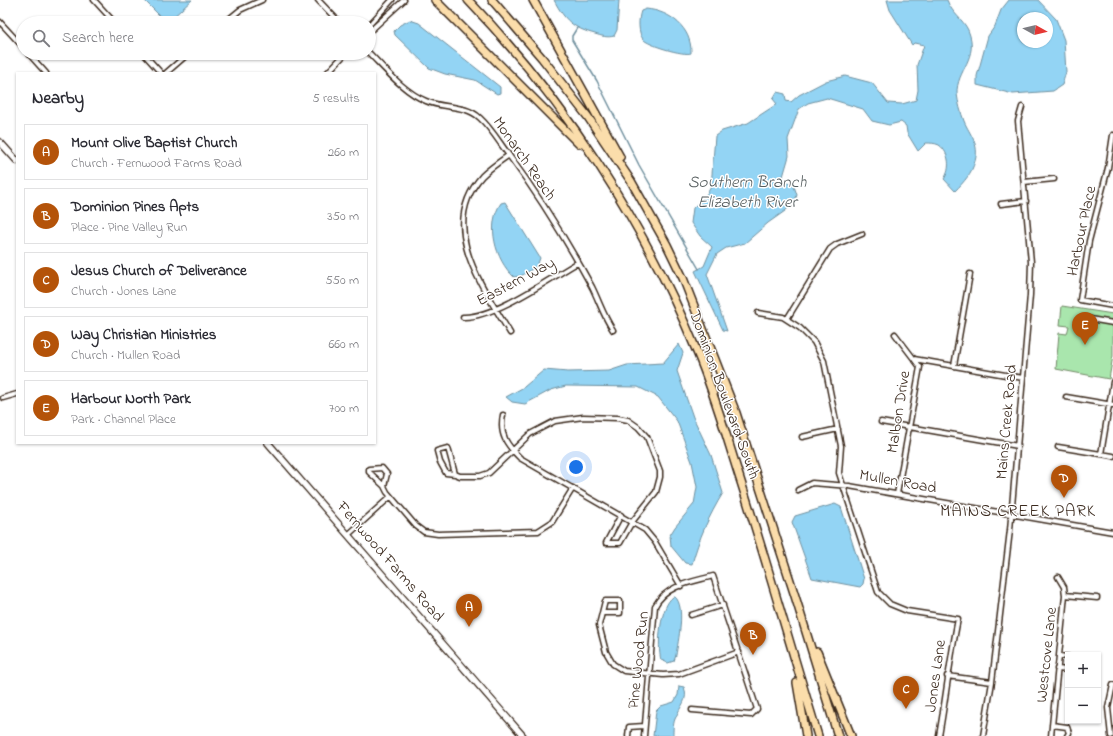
<!DOCTYPE html>
<meta charset="utf-8">
<style>
body{margin:0;font-family:"Indie Flower",sans-serif;background:#f7f7f7;color:#2b2b33}
.controls{position:absolute;right:12px;bottom:12px;display:grid;overflow:hidden;border-radius:0px;box-shadow:0 1px 3px #0004}
.controls button{width:36px;height:36px;display:grid;place-items:center;padding:0;border:0;border-bottom:1px solid #e1e1e2;background:#fff;color:#2b2b33;font:20px sans-serif}
.compass{position:absolute;left:1017px;top:12px;width:36px;height:36px;border-radius:50%;background:#fff;box-shadow:0 1px 3px #0004;rotate:98deg}
.you{position:absolute;left:576px;top:467px;width:14px;height:14px;margin:-10px;border:3px solid #fff;border-radius:50%;background:#1a73e8;box-shadow:0 0 0 6px #1a73e833}
.badge{display:grid;place-items:center;width:26px;height:26px;border-radius:50%;background:#b45309;color:#fff;font-size:13px;font-weight:700}
.pin{position:absolute;translate:-50% -33px;filter:drop-shadow(0 1px 2px #0008)}
.pin::after{content:'';position:absolute;top:21px;width:14px;height:12px;background:inherit;clip-path:polygon(0 0,100% 0,50% 100%)}
.list{margin:0;padding:0;list-style:none}
h2{display:flex;justify-content:space-between;align-items:center;height:52px;margin:0;padding:0 16px;font-size:17px}
h2 small{font-size:13px;font-weight:400;color:#7c7c81}
.list li{display:grid;grid-template-columns:26px 1fr auto;gap:12px;align-items:center;box-sizing:border-box;height:56px;margin:0 8px 8px;padding:0 8px;border:1px solid #e1e1e2;border-radius:0px}
.list b{display:block;font-size:15px;white-space:nowrap}
.list p{margin:0;font-size:13px;white-space:nowrap;color:#7c7c81}
.list em{font-size:13px;font-style:normal;color:#7c7c81}
.icon{flex:none;width:22px;height:22px;fill:none;stroke:currentColor;stroke-width:2;stroke-linecap:round;stroke-linejoin:round}
.map{position:relative;flex:none;width:1113px;height:736px;overflow:hidden}
.search{position:absolute;background:#fff;box-shadow:0 1px 3px #0004;left:16px;top:16px;width:360px;height:44px;display:flex;align-items:center;gap:10px;box-sizing:border-box;padding:0 14px;border-radius:22px;color:#7c7c81;font-size:15px}
.panel{position:absolute;background:#fff;box-shadow:0 1px 3px #0004;left:16px;top:72px;width:360px;height:372px;border-radius:0px}
.map>svg:first-child{display:block}
.green{fill:#a9e6ad;stroke:#728866}
.water{fill:#93d4f4;stroke:#70909e;fill-rule:evenodd}
.lines{fill:none;stroke-linecap:round;stroke-linejoin:round}
.stream{stroke:#70909e;stroke-width:1.5}
.street-casing{stroke:#3b2a1e;stroke-width:7}
.secondary-casing{stroke:#3b2a1e;stroke-width:8}
.highway-casing{stroke:#3b2a1e;stroke-width:10}
.street{stroke:#fff;stroke-width:4}
.secondary{stroke:#fff;stroke-width:5.5}
.highway{stroke:#fbddab;stroke-width:7}
.labels{text-anchor:middle;dominant-baseline:central;stroke-width:3;stroke-linejoin:round;paint-order:stroke}
.street-label{font-size:16px;fill:#3b2a1e;stroke:#fff}
.water-label{font-size:17px;font-style:italic;fill:#555d5e;stroke:#fff}
.neighbourhood-label{font-size:17px;letter-spacing:1px;fill:#3b2a1e;stroke:#fff}
</style>
<div class="map">
<svg width="1113" height="736" viewBox="0 0 1113 736">
<rect width="100%" height="100%" fill="#fff"/>
<filter id="ink" filterUnits="userSpaceOnUse"><feTurbulence type="fractalNoise" baseFrequency=".025" numOctaves="2"/><feDisplacementMap in="SourceGraphic" scale="8" xChannelSelector="R" yChannelSelector="G"/><feConvolveMatrix kernelMatrix="1 2 1 2 8 2 1 2 1" color-interpolation-filters="sRGB"/></filter>
<g filter="url(#ink)">
<path class="green" d="M1062,306L1113,314V356L1109,379L1056,369L1059,333L1067,334L1069,326L1060,325Z"/>
<path class="water" d="M144,0H192L171,19L161,17Z
M554,0H619L617,30L614,36C608,38 601,36 595,34C573,28 565,21 554,0Z
M887,0H947C952,14 963,19 968,30C980,58 956,70 957,94C958,102 961,113 964,121C970,135 980,144 975,161C972,173 964,182 955,191L944,179C951,169 950,153 939,145C935,143 930,143 926,143L918,151L907,133L906,126L901,122L889,125L872,121L863,109L827,98L808,103L799,109L788,139L789,156L782,180L794,186L797,195L794,203L785,211L768,223L745,243L726,248L717,254L707,274L727,331L723,330L695,271L704,266L712,247L700,236L691,223L693,208L706,195L711,187L715,136L722,131L748,123L777,104L773,99L777,92L785,94L786,101L791,102L799,95L826,81L845,76L872,83L888,103L902,104L916,100L918,90L917,65L924,45L914,43L912,45L890,10Z
M1009,0H1038L1056,19L1064,40L1066,72L1062,85L1053,91L1013,94L977,85V76L988,36L995,26L1001,10ZM1023,18H1047V42H1023Z
M646,9C670,11 692,28 691,53C684,56 647,45 643,39C638,33 638,19 641,11Z
M410,20L419,23L500,87V93L497,94L475,80L445,74L429,68L395,35L394,31L400,25Z
M505,202L540,258L537,266L521,276L514,277C495,260 486,224 501,203Z
M679,344L683,353L677,371L693,417L711,455L723,493C709,516 699,538 692,564L685,563L671,546L670,535L675,527L694,504L697,487L692,462L677,421L658,397L638,387L566,386L551,390L525,404L512,402L506,397L524,387L544,370L568,372L609,371L627,365L663,363Z
M835,504L841,507L864,579L863,584L860,587L812,578L792,522L795,516Z
M673,597H675C686,606 678,642 676,655L674,661L668,663L661,660C657,646 660,606 673,597Z
M679,686L684,687C689,700 680,706 676,717C673,722 673,730 673,736H653L656,711L661,706L674,702L678,695Z"/>
<g class="lines">
<path class="stream" d="M577,28L572,36V40L597,81L639,165L699,269"/>
<defs>
<path id="street" d="M94,0L115,23
M318,0L340,23
M0,22L23,47
M224,23L240,10L262,0
M369,25L392,0
M369,32L404,0
M28,53L46,73
M143,53L161,73
M369,53C386,70 404,92 426,101C444,109 465,104 480,118C491,128 499,142 508,154C539,196 567,241 592,287C599,301 604,317 613,330
M166,73L189,53
M327,73L346,53
M1113,135L1108,168L1089,241L1080,300L1113,306
M509,155C499,162 490,168 482,176C437,227 483,287 510,333
M1024,182L1054,179
M1001,204L1026,201
M758,313L783,317L800,328L814,342L824,361L841,446L839,473L878,592L890,604L907,611L958,619C950,658 946,697 939,736
M463,317C495,318 549,279 577,263
M787,319L830,249L837,244L862,234
M1090,319L1113,323
M895,334L914,359L1023,378
M954,366L970,274
M1113,382L1101,454L1113,456
M1066,397L1113,405
M3,398L17,394
M503,415C499,435 507,445 520,458L645,530L655,542L681,586
M881,422L1018,446
M802,437L838,429
M1058,447L1101,454
M455,474L446,473L440,462L437,451L448,448L455,474L460,476H480L489,473L530,434L555,421L583,417L618,418L628,420L638,427L647,437L660,471V477L656,492L632,522L620,543H606L621,515
M384,486L369,472V469L382,468L387,474L384,486L387,492L416,526L424,532L438,534L538,531L552,522L573,488
M798,490L812,483L849,486L1113,532
M897,494L920,367L914,359
M349,534L390,497
M1065,595L1097,598
M602,613L605,601H620V613H602L599,625L606,652L613,664L624,671L663,675L679,674L739,652
M691,615L723,605
M1059,656L1068,657
M1057,669L1068,670
M947,676L992,682
M1052,725L1067,727L1069,733L1067,736
M628,736L629,727L644,726
M644,736L655,606C666,585 692,582 713,576L757,709L751,715L692,710
M983,736L992,682L1010,530L1030,295L1031,262L1018,121L1022,107
M1051,736L1065,595L1064,587L1058,577
M1111,736L1108,708L1113,685"/>
<path id="secondary" d="M0,142L17,161
M268,443L523,736"/>
<path id="highway" d="M435,0L579,144
M468,0C565,101 644,222 697,352C715,394 727,439 741,482C768,566 792,652 818,736
M492,0L542,58L588,117L631,181L667,245L683,278L736,413L795,596L838,736
M533,0L620,157
M817,652L851,736
M797,683L806,736"/>
</defs>
<use href="#street" class="street-casing"/>
<use href="#secondary" class="secondary-casing"/>
<use href="#highway" class="highway-casing"/>
<use href="#street" class="street"/>
<use href="#secondary" class="secondary"/>
<use href="#highway" class="highway"/>
</g>
</g>
<g class="labels">
<g class="street-label">
<text transform="translate(524 159) rotate(55)">Monarch Reach</text>
<text transform="translate(1082 231) rotate(-78)">Harbour Place</text>
<text transform="translate(516 282) rotate(-28)">Eastern Way</text>
<text transform="translate(724 395) rotate(70)">Dominion Boulevard South</text>
<text transform="translate(899 412) rotate(-81)">Malbon Drive</text>
<text transform="translate(1007 422) rotate(-85)">Mains Creek Road</text>
<text transform="translate(898 482) rotate(10)">Mullen Road</text>
<text transform="translate(390 562) rotate(49)">Fernwood Farms Road</text>
<text transform="translate(1047 655) rotate(-84)">Westcove Lane</text>
<text transform="translate(639 660) rotate(-84)">Pine Wood Run</text>
<text transform="translate(936 676) rotate(-82)">Jones Lane</text>
</g>
<g class="water-label">
<text x="747" y="182">Southern Branch<tspan x="747" dy="20">Elizabeth River</tspan></text>
</g>
<g class="neighbourhood-label">
<text x="1018" y="511">MAINS CREEK PARK</text>
</g>
</g>
</svg>
<div class="controls">
<button>+</button>
<button>−</button>
</div>
<svg class="compass" viewBox="-18 -18 36 36"><path d="M0-13l5 13h-10z" fill="#e53935"/><path d="M0 13l5-13h-10z" fill="#7c7c81"/></svg>
<div class="you"></div>
<div class="pin badge" style="left:469px;top:627px">A</div>
<div class="pin badge" style="left:753px;top:655px">B</div>
<div class="pin badge" style="left:906px;top:709px">C</div>
<div class="pin badge" style="left:1064px;top:498px">D</div>
<div class="pin badge" style="left:1085px;top:345px">E</div>
<div class="search"><svg class="icon" aria-label="search" viewBox="0 0 24 24"><circle cx="10" cy="10" r="6"/><path d="M15 15l6 6"/></svg>Search here</div>
<section class="panel">
<h2>Nearby<small>5 results</small></h2>
<ul class="list">
<li><span class="badge">A</span><div><b>Mount Olive Baptist Church</b><p>Church · Fernwood Farms Road</p></div><em>260 m</em></li>
<li><span class="badge">B</span><div><b>Dominion Pines Apts</b><p>Place · Pine Valley Run</p></div><em>350 m</em></li>
<li><span class="badge">C</span><div><b>Jesus Church of Deliverance</b><p>Church · Jones Lane</p></div><em>550 m</em></li>
<li><span class="badge">D</span><div><b>Way Christian Ministries</b><p>Church · Mullen Road</p></div><em>660 m</em></li>
<li><span class="badge">E</span><div><b>Harbour North Park</b><p>Park · Channel Place</p></div><em>700 m</em></li>
</ul>
</section>
</div>
